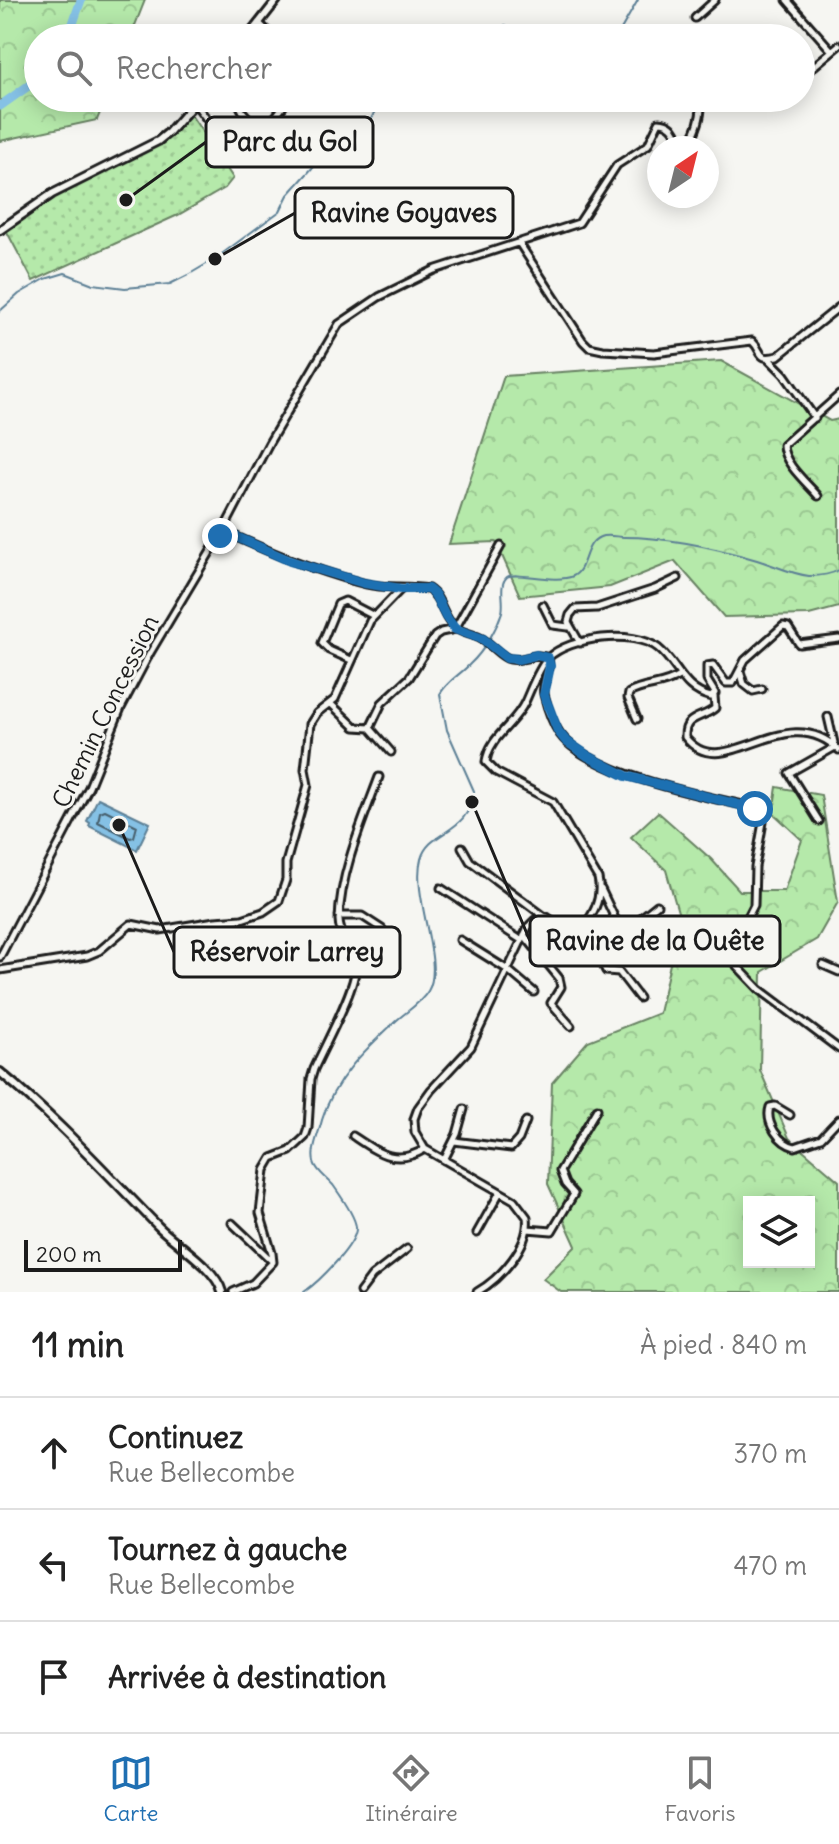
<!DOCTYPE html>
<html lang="fr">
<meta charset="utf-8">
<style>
body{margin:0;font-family:Delius,sans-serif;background:#f2f2f2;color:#222}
.controls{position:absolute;right:24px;bottom:24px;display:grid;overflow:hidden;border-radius:0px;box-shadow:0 4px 20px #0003}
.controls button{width:72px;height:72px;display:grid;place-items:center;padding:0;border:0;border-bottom:2px solid #e0e0e0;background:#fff;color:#222;font:40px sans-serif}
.compass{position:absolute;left:647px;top:136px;width:72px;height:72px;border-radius:50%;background:#fff;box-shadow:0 4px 20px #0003;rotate:35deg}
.scale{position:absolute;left:24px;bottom:20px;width:158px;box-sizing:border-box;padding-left:8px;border:4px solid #1c1c1c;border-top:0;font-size:22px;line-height:28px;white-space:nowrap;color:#1c1c1c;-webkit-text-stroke:6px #f6f6f2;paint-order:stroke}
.stop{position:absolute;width:24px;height:24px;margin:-18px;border:6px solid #1f6fb2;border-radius:50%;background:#fff}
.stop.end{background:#1f6fb2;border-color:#fff;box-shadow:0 2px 8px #0008}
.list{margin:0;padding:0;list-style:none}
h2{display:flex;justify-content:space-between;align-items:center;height:104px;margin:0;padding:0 32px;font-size:34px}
h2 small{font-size:26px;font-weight:400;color:#767676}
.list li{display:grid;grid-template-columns:52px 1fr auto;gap:24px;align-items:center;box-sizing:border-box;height:112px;padding:0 32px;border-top:2px solid #e0e0e0}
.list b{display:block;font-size:30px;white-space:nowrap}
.list p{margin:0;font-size:26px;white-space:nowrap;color:#767676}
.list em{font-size:26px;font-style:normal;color:#767676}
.icon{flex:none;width:44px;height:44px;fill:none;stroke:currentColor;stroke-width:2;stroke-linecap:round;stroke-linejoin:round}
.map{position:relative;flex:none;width:839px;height:1292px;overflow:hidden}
.search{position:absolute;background:#fff;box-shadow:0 4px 20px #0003;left:24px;right:24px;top:24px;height:88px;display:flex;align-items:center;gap:20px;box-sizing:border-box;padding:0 28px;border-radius:44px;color:#767676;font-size:30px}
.sheet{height:440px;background:#fff}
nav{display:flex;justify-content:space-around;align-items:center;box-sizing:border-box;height:112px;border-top:2px solid #e0e0e0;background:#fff;font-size:22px;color:#767676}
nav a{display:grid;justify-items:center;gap:4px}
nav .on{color:#1f6fb2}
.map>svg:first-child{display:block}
.forest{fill:url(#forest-crowns);stroke:#688263;stroke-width:2;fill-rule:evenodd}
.park{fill:url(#park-dots);stroke:#688263;stroke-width:2}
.water{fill:#85c1e5;stroke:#5b7f95;stroke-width:2}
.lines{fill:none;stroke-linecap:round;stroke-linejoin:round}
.shore{stroke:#465e6c;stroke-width:2}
.stream{stroke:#5b7f95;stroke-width:2}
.river{stroke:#85c1e5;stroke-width:9}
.street-casing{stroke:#1c1c1c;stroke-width:11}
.secondary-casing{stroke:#1c1c1c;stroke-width:12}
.street{stroke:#f6f6f2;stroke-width:5}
.secondary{stroke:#f6f6f2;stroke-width:6}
.route{stroke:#1f6fb2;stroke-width:10}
.labels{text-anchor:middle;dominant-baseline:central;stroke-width:6;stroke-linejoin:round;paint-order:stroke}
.street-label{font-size:24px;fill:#1c1c1c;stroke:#f6f6f2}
.leader{fill:none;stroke:#1c1c1c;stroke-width:3}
.callout-dot{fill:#1c1c1c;stroke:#f6f6f2;stroke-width:3}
.callout{fill:#f6f6f2;stroke:#1c1c1c;stroke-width:3}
.callout-label{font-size:26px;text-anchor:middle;font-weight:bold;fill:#1c1c1c}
</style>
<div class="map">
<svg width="839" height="1292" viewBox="0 0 839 1292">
<defs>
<pattern id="forest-crowns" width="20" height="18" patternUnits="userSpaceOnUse" patternTransform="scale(2)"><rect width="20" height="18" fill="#b5e9aa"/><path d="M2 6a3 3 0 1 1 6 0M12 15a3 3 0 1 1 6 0" fill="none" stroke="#9bc792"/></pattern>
<pattern id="park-dots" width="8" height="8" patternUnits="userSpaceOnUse" patternTransform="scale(2)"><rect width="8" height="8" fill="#b5e9aa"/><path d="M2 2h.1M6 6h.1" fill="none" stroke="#9bc792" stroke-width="1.8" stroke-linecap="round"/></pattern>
</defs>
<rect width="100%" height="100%" fill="#f6f6f2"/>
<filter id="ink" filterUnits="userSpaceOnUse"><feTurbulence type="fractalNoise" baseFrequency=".0125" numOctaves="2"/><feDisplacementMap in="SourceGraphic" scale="16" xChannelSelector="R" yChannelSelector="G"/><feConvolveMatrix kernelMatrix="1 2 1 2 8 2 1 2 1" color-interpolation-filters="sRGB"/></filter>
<g filter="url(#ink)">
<path class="forest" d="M0,0H145L130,38H38V98H106L97,120L0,141Z
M721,361L830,421L839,419V607L809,615L724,617L675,561L610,587L520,596L496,542L449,544L504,376Z
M777,787L821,795L838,902L817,939L762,972L760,1070L789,1138L839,1181V1292H561L543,1279L576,1246L548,1184L552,1083L588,1041L659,1013L680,919L666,870L631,837L658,812L711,859L740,891H784L802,840L773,813ZM749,1202H809V1262H749Z"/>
<path class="park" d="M189,112L233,178L225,188L178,215L33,281L6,230L32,210L65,191L157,146Z"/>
<path class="water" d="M98,798L150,823L137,850L89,826L90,823L87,821Z"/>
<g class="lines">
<path class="shore" d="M105,810L137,826L134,837L130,838L98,822L100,812Z"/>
<path class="stream" d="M495,38L505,25L531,38
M616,38L638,0
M0,311L19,294L45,279L65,273L93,284L125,288L170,284L188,275L215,259L280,211L288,195L323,156L346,139L356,126L371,119L374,113L373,101L378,98
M304,1292C317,1283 358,1244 356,1227C355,1215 340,1195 333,1185C327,1178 316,1171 314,1162C311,1149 319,1133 322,1120C334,1078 366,1049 397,1020C407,1011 421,1003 428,991C445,964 411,895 421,859C429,829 469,835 474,791L447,730L440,694C448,680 460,675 470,664C484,651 496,630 502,612C505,602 498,585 507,577C516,571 555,584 573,576C587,570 583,544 600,537C606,534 617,537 624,537C669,537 713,547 757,560C774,565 791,574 809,576C820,576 830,575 839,570"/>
<path class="river" d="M68,38L81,0
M0,106L38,79"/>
<defs>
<path id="street" d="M787,0L832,51
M695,18L715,0
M259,23L274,38
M801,77L839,45
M236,98L243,112L263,135
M758,98L764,102L776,98
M195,103L234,157
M249,154L289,98
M519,243L583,341L589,347L603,350L654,353L752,341C764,352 756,361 778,356L839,307
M769,359L784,374L815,418
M818,496C807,483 783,463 783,445L839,395
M221,536L230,534C274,554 319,572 366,584C387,589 408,585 428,589C441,597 442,614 452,625C459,633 471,633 480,638C490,643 496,652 505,657C519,665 534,651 548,658C551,672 541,682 544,694C547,707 553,724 560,734C588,773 701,796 748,806L758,812L763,822L755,867L754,905L734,944L737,966L759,989L839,1049
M543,605L553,625L568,627
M580,643L568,622L570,615L575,609L597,608L655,589L678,578
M351,660L329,650L322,643L338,604L345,601L374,616
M740,671L744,684L753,691L762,689
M714,696L715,708C703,719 684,715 685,737C723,787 784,697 839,750
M331,704L355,727L370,728L382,703L409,678L435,636L441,632L455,629L501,546
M637,719L628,698L629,693C645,684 663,687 679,676
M370,728L391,752
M819,821L789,773L835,747L828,717
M462,847L470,861L545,917
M441,888L521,940
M601,889L628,946
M339,916H362L382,929
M619,927L609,941L602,963L606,971L619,972L639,998
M622,933L657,905
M524,935L559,978L561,987L551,1003L571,1026
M460,940L508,970L534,992
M0,957L89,787L121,708L150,653L224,529L269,443L339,324L379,297L434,270L579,223L617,165L648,145L659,122C678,123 674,138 686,147C695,136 705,112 699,98
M823,965L839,972
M0,970L87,956L99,951L131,924L160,930L215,921L242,919L263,912L279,901L286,880V863L308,785L305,769L310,724L317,713L335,699L370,621L401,589
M790,1115L775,1106L770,1107C765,1123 779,1143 795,1147L821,1138L839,1119
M353,1136C380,1154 396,1166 425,1149
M454,1141L511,1148L519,1139L526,1121
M444,1160L457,1134L464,1109
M232,1223L272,1261
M527,1229L552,1231L574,1194L565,1184L560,1171L597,1109
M477,1233L500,1192
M233,1292L253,1283L273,1262L272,1253L260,1213L265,1170L272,1158L290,1151L305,1137L308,1128L311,1079L314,1069C324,1047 353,993 355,972C356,951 339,938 339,920C340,873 363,820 379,777
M360,1292L372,1276L407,1249
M477,1292C500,1279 531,1245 527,1217L514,1200L425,1149L415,1132L414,1119L418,1108L431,1090L471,1047L528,927L535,920L547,917L571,934H578C592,917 603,900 598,878L553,802L496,772L486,762C489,737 515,724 525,702C531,689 538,669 548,658C569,637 634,629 658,648C678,664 682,690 711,697L715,693L707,680V666L713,665L726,683H733L745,660L783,626L788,627L799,644L839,639"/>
<path id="secondary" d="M247,38L277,0
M0,230L52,194L158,141L169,132L199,98
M0,1072C57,1119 107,1174 159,1227C177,1245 216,1268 222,1292"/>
</defs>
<use href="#street" class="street-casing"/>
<use href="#secondary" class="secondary-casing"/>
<use href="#street" class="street"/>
<use href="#secondary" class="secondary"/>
</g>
</g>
<g class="lines" filter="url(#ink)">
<path class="route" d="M220,536L230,534L290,561L364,583L401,589H428L435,595L446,617L455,629L483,639L507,658L519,659L536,655L548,658L550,666L544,695L558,731L566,741L588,756L626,776L755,809"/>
</g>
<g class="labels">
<g class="street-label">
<text transform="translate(105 711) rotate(-64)">Chemin Concession</text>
</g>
</g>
<path class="leader" d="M126 200L206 142M215 259L295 213M472 802L530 941M119 825L174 952"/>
<g class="callout-dot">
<circle cx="126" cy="200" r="8"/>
<circle cx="215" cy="259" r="8"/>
<circle cx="472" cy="802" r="8"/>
<circle cx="119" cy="825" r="8"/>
</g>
<g class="callout">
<rect x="206" y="117" width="167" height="50" rx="8"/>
<rect x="295" y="188" width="218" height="50" rx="8"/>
<rect x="530" y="916" width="250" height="50" rx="8"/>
<rect x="174" y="927" width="226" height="50" rx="8"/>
</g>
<g class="callout-label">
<text x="290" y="151">Parc du Gol</text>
<text x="404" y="222">Ravine Goyaves</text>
<text x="655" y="950">Ravine de la Ouête</text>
<text x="287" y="961">Réservoir Larrey</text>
</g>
</svg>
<div class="controls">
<button><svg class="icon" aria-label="layers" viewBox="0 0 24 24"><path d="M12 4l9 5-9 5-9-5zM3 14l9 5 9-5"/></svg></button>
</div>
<svg class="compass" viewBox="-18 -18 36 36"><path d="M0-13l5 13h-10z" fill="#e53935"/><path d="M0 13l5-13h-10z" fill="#767676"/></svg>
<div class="scale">200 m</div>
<div class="stop" style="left:755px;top:809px"></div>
<div class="stop end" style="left:220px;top:536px"></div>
<div class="search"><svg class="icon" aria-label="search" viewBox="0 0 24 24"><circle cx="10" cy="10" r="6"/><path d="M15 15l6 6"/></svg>Rechercher</div>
</div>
<section class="sheet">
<h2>11 min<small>À pied · 840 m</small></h2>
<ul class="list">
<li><svg class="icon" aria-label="ahead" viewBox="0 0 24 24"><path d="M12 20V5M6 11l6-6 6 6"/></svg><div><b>Continuez</b><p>Rue Bellecombe</p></div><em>370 m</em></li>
<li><svg class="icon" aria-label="left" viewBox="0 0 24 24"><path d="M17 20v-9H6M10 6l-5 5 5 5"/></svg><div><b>Tournez à gauche</b><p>Rue Bellecombe</p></div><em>470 m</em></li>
<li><svg class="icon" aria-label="arrive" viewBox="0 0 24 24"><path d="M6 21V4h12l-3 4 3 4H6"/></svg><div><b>Arrivée à destination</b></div></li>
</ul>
</section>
<nav>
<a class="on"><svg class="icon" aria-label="map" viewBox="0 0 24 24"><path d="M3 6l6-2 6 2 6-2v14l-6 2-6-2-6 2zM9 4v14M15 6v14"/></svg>Carte</a>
<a><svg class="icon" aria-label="directions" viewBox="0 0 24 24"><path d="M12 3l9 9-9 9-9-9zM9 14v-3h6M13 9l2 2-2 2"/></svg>Itinéraire</a>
<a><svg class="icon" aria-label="saved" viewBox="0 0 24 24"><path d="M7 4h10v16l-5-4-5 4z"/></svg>Favoris</a>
</nav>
